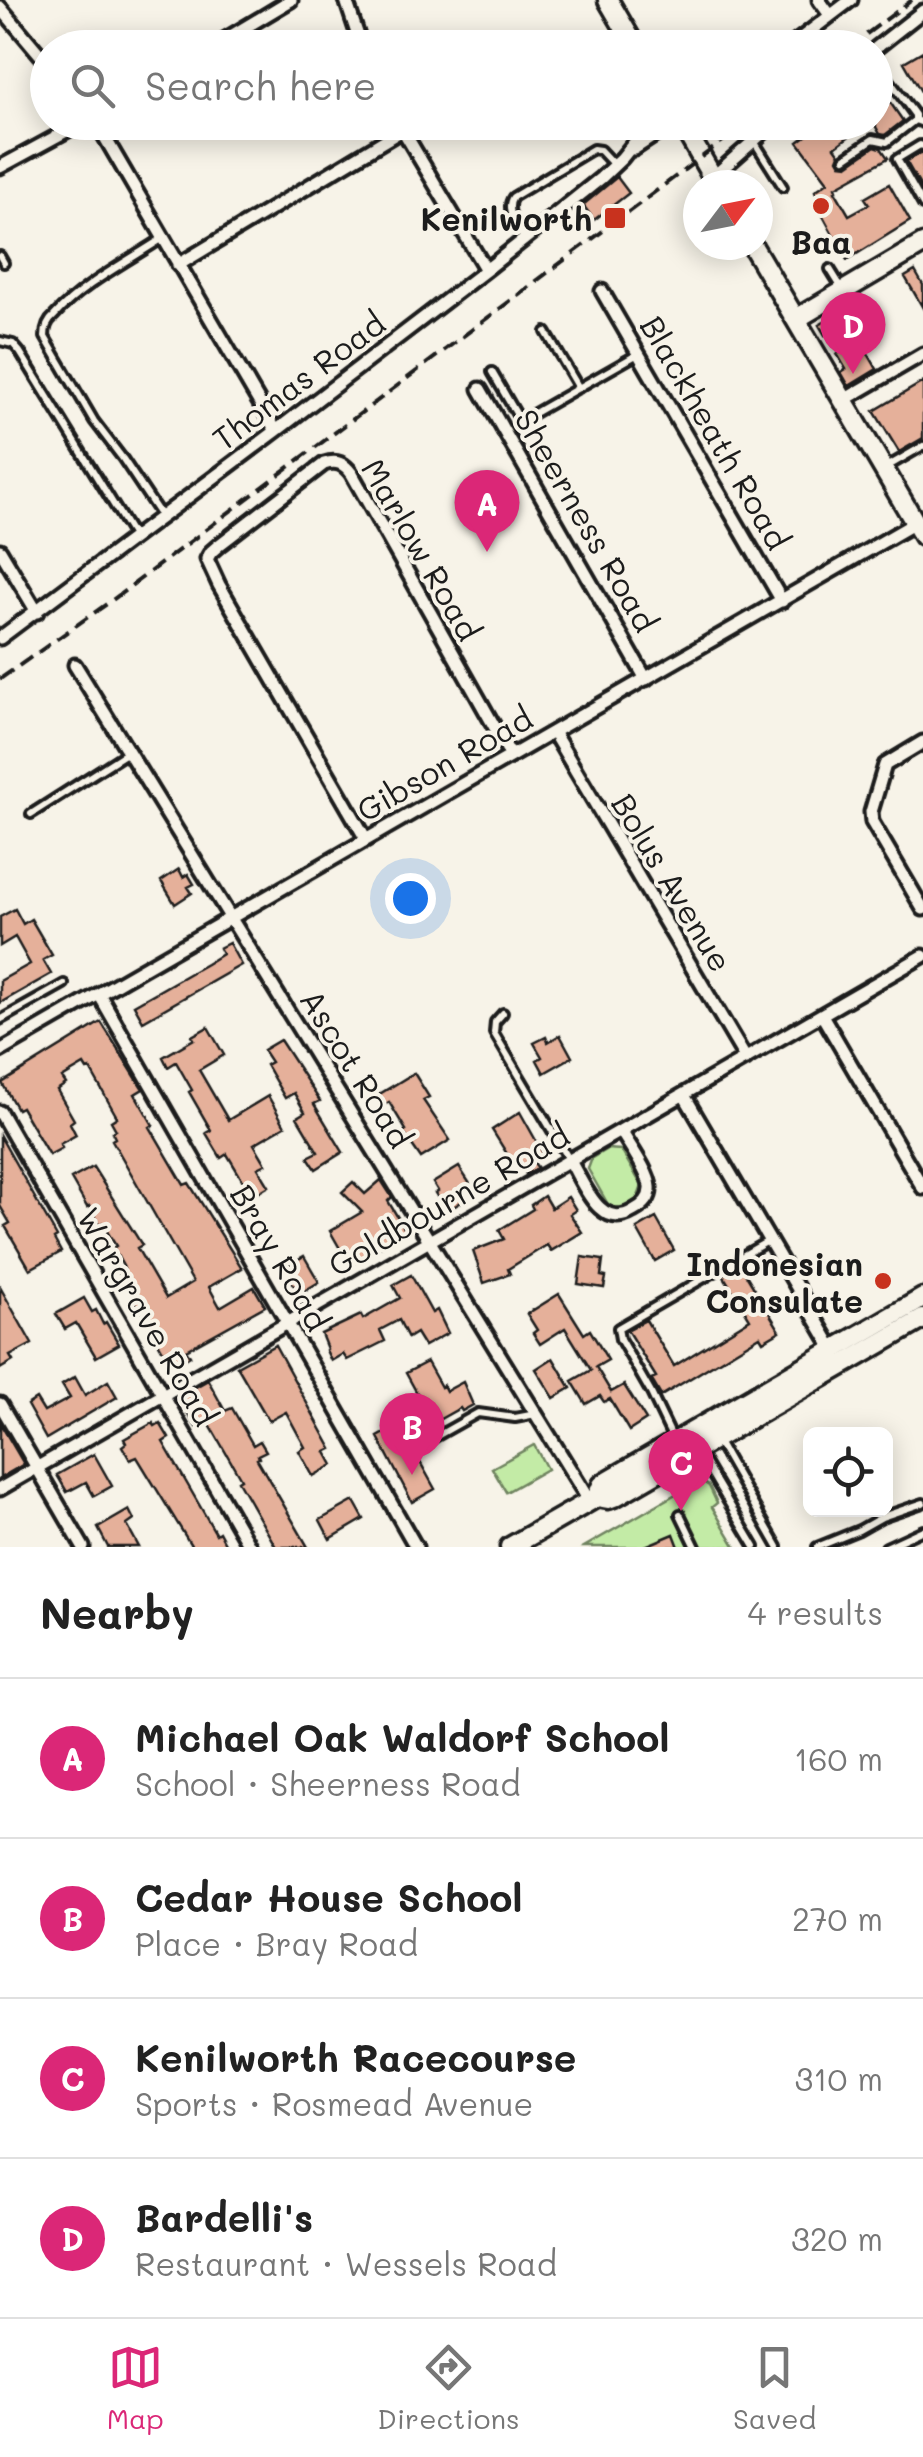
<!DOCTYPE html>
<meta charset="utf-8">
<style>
body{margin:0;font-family:Mali,sans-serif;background:#f2f2f2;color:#222}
.controls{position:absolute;right:30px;bottom:30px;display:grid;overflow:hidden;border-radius:15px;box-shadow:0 5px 25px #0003}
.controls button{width:90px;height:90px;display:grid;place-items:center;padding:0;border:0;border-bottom:2px solid #e0e0e0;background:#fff;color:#222;font:50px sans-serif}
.compass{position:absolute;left:683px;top:170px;width:90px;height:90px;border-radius:50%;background:#fff;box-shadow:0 5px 25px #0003;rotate:58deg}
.you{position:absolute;left:410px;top:898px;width:35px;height:35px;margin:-25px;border:8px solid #fff;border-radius:50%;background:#1a73e8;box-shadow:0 0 0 15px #1a73e833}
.badge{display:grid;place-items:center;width:65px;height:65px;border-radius:50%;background:#db2777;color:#fff;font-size:32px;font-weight:700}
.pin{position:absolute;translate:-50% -82px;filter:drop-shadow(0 2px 5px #0008)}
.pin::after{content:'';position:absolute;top:52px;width:35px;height:30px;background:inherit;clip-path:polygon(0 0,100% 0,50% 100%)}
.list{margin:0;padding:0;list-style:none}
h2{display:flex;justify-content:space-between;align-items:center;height:130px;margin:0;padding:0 40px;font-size:42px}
h2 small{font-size:32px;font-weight:400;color:#767676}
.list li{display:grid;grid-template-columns:65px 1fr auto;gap:30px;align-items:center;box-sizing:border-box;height:160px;padding:0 40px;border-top:2px solid #e0e0e0}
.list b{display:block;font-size:38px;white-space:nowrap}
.list p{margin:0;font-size:32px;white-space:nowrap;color:#767676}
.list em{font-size:32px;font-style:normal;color:#767676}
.icon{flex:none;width:55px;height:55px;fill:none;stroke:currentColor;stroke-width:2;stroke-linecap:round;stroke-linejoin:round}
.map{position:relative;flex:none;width:923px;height:1547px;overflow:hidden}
.search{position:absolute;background:#fff;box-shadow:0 5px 25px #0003;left:30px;right:30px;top:30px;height:110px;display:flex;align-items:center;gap:25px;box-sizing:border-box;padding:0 35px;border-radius:55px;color:#767676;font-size:38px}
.sheet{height:770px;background:#fff}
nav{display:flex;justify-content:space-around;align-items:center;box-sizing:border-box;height:140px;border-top:2px solid #e0e0e0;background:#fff;font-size:28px;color:#767676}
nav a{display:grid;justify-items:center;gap:5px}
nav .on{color:#db2777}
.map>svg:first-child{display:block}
.green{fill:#c3eba6;stroke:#708461;stroke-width:2.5}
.building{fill:#e5b09a;stroke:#1c1c1c;stroke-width:2.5}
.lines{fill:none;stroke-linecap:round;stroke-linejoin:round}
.lane-casing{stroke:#1c1c1c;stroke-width:14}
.street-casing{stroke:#1c1c1c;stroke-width:19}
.secondary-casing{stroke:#1c1c1c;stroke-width:25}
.lane{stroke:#f7f3e8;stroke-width:6}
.street{stroke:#f7f3e8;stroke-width:11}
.secondary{stroke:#f7f3e8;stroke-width:18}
.rail{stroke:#1c1c1c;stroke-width:4;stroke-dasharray:15 8;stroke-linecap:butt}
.poi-dot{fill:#c8321e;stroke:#f7f3e8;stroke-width:4}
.labels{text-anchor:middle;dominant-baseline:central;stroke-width:8;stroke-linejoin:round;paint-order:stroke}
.poi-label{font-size:32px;font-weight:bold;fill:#1c1c1c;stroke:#f7f3e8;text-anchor:end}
.street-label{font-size:32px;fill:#1c1c1c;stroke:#f7f3e8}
</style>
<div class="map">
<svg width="923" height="1547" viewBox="0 0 923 1547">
<rect width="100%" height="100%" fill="#f7f3e8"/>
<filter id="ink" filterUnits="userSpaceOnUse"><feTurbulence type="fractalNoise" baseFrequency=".01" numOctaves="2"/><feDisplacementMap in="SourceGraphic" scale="20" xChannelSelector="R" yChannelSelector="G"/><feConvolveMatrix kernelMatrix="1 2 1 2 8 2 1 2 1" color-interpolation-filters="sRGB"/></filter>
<g filter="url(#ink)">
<path class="green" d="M607,1149L621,1150L642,1186L637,1199L620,1209L609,1206L588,1169L592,1158Z
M534,1445L547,1469L506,1492L492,1468Z
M700,1480L709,1486L717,1503L712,1507L736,1547H584Z"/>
<path class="building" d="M923,51V95L904,62Z
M876,82L903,121L885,135L880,134L876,127Z
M824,122H868L835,147L840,154L838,159L841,164L848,165L875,146L881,148L888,158L836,187L837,190L835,191L849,215L869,204L865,198L889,184L910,221L847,260L822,214L823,213L819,205L821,204L815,191L828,182L798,142Z
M921,153H923V191L906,161Z
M617,177L629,193L594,220L583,205Z
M915,271L923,285V308L905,277Z
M852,307L873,344L866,350L877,369L849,386L841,372L846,369L837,354L842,351L831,332L825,335L819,325Z
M923,382V438L899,452L874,411Z
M179,869L183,877L188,874L194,884L188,887L192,893L175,904L161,881Z
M15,909L23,924L31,919L52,955L43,960L51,974L0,1003V981L30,964L15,937L0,946V917Z
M229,943L241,965L143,1021L134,1005L206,964L222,954L219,948Z
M101,1022L143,1089L135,1094L153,1125L150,1127L184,1185L189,1183L242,1268L209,1287L220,1307L254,1287L265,1306L186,1350L190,1356L172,1367L118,1271L124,1268L113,1248L116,1246L102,1223L100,1225L89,1206L87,1207L71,1179L93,1167L142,1245L137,1248L166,1298L193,1282L112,1140L115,1138L112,1132L116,1130L111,1121L117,1117L90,1069L87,1070L84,1065L62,1078L66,1084L57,1090L74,1120L70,1123L76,1135L60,1144L62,1148L49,1155L21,1107L17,1109L2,1083Z
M208,1027L224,1055L199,1070L228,1120L268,1096L285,1126L254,1144L266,1164L258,1168L269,1186L252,1196L227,1154L221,1158L206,1133L211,1130L189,1092L192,1090L176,1062L168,1067L163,1057L194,1039L192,1036Z
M560,1035L572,1057L544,1073L537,1060L542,1057L534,1043L546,1037L548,1042Z
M280,1040L320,1101L314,1104L343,1152L316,1169L308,1157L318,1152L297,1117L305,1112L294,1093L285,1098L266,1065L271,1062L263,1050Z
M414,1073L429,1097L423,1100L450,1140L421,1158L403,1132L406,1130L389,1102L384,1105L378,1095Z
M520,1112L543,1153L532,1160L538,1168L526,1174L521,1167L517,1170L492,1130Z
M0,1136L57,1237L54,1239L61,1252L30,1269L5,1226L10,1223L0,1206Z
M459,1167L476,1193L450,1209L446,1201L441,1203L435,1193L438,1191L433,1183Z
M381,1180L392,1197L388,1201L406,1231L350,1266L330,1231L362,1212L342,1192L353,1182L365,1194Z
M544,1196L551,1208L568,1197L576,1210L570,1214L582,1232L551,1251L547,1245L508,1269L510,1274L484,1283L473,1251L504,1239L499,1230L533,1209L531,1205Z
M656,1218L674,1250L655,1261L637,1229Z
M304,1256L319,1282L299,1294L283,1268Z
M582,1257L603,1260L601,1276L606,1277L604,1288L578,1284Z
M740,1265L780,1331L763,1341L760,1336L661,1396L651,1379L656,1377L627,1330L646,1320L674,1366L750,1319L723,1275Z
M411,1275L432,1313L437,1310L448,1333L424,1346L416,1333L408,1338L399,1320L380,1330L385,1341L347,1360L343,1354L331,1361L326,1350L327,1349L321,1334L361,1315L363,1319L400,1298L393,1285Z
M0,1287L32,1344L10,1356L13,1361L0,1369Z
M559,1294L584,1334L590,1330L608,1360L596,1367L611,1392L624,1385L646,1420L629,1431L610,1399L604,1402L600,1396L586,1404L572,1381L591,1370L565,1328L540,1344L533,1333L537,1330L527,1314Z
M84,1298L92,1312L96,1310L103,1324L106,1322L119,1344L96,1357L76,1323L65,1329L56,1314Z
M275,1345L332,1449L326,1452L333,1465L313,1476L299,1451L305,1447L286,1412L269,1421L237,1366Z
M553,1358L571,1388L554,1398L536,1369Z
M427,1362L441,1387L443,1385L446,1391L463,1382L473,1405L462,1411L460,1408L426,1427L425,1424L405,1435L435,1489L412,1502L378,1437L419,1414L417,1410L424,1406L406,1373Z
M75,1377L85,1395L108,1381L117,1397L46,1439L27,1405L36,1399L44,1412L70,1398L62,1385Z
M208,1380L225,1411L232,1408L253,1445L260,1441L266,1451L258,1455L259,1458L257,1459L308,1547H276L238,1481L241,1479L207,1420L196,1427L178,1397Z
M0,1423L24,1464L0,1478Z
M153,1423L155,1426L160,1423L169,1438L163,1442L216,1534L219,1532L227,1547H192L137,1457L130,1460L122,1446L126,1443L124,1439Z
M94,1454L112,1486L94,1496L86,1482L67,1492L57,1475Z
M354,1501L364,1519L330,1539L320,1520Z
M129,1510L134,1520L127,1525L139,1547H108L98,1528Z
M674,1534L679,1547H643Z"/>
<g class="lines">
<defs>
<path id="lane" d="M876,62L915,115V120L923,123
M754,141L783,187
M923,146L920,145L897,159L923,205
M845,158L873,139L887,142L915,120
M524,238C517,226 504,210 513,197L593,149L600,150L614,165
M0,256L4,263
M830,269L843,290
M546,332L579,388
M0,341L13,344L20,352L133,536
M492,372L517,415L524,419L638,354
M885,468L923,446
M161,516L123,459L94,421L45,337C45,328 47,322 54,316C83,284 127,262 163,238
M31,814L128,752
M503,1013L495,1022L494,1033L570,1161
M0,1020L64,984
M673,1439L651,1393L620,1339L618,1328L768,1241
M430,1440L478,1413L515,1418L536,1414
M718,1442L778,1547
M699,1453L755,1547
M680,1514L696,1547
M817,1547L859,1530L882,1517L923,1503
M886,1547L923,1530"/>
<path id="street" d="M346,0L362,48
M819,0L830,15
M0,7L48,64
M211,48L291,0
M788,48L851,0
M876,48L923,11
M96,122L276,431
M398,122L486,270
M634,149L675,122
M0,167L83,122
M713,177L775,122
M178,265L402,130
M602,291L782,601
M480,389L646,679
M844,400L923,354
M0,550L37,612
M0,638L276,431L486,270L601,178L622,158L651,122
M75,665L590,1502
M553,732L746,1059
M923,742L885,765L871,812L872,822L923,909
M366,839L219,585L207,559L211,552L219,545L324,464C337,460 344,463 352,474L511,756
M99,994L416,1547
M822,1015L923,1188
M0,1051L915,523
M684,1095L835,1352
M0,1112L250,1547
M570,1161C584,1184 600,1231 633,1211C643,1206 651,1199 650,1187C649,1172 629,1145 621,1131
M0,1404L83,1547
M0,1489L923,956"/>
<path id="secondary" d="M608,0L636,48
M681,122L717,185
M752,245L923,536
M796,319L923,244
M597,1497L608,1499L616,1496L923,1319
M510,1547L597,1497L602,1485L609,1480L923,1298"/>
</defs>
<use href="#lane" class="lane-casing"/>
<use href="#street" class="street-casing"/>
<use href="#secondary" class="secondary-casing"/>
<use href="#lane" class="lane"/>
<use href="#street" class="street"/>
<use href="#secondary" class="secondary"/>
<path class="rail" d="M848,48L912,0
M0,679L111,601L748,122"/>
</g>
</g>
<g class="poi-dot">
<circle cx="821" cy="206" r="10"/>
<rect x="603" y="206" width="24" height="24" rx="5"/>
<circle cx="883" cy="1281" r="10"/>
</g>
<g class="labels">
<g class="poi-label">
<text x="592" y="218">Kenilworth</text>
<text x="821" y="241" text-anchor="middle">Baa</text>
<text x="863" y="1263">Indonesian<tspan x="863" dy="37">Consulate</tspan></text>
</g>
<g class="street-label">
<text transform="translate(298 380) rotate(-37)">Thomas Road</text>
<text transform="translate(716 432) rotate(60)">Blackheath Road</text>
<text transform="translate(587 520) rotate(60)">Sheerness Road</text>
<text transform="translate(422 549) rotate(60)">Marlow Road</text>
<text transform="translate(444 763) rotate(-30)">Gibson Road</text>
<text transform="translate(673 882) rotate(59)">Bolus Avenue</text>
<text transform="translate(357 1068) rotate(58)">Ascot Road</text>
<text transform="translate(448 1199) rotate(-30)">Goldbourne Road</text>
<text transform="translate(281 1257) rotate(60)">Bray Road</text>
<text transform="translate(148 1316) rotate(60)">Wargrave Road</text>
</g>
</g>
</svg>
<div class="controls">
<button><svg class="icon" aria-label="locate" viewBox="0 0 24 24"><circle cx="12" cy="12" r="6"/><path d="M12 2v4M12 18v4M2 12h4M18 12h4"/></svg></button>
</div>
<svg class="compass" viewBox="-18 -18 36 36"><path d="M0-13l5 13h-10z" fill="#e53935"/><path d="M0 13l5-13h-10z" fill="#767676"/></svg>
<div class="you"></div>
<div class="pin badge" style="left:487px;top:552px">A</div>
<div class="pin badge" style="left:412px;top:1475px">B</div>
<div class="pin badge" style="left:681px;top:1511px">C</div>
<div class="pin badge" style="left:853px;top:374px">D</div>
<div class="search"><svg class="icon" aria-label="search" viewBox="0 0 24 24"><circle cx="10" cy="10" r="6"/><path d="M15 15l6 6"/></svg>Search here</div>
</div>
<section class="sheet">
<h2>Nearby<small>4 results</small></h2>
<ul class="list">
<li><span class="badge">A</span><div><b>Michael Oak Waldorf School</b><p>School · Sheerness Road</p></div><em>160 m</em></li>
<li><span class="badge">B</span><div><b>Cedar House School</b><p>Place · Bray Road</p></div><em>270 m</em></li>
<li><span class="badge">C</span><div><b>Kenilworth Racecourse</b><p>Sports · Rosmead Avenue</p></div><em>310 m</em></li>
<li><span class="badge">D</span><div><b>Bardelli's</b><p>Restaurant · Wessels Road</p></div><em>320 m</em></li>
</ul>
</section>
<nav>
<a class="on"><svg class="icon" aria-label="map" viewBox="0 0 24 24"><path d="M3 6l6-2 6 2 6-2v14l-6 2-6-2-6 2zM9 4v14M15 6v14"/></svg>Map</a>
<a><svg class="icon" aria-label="directions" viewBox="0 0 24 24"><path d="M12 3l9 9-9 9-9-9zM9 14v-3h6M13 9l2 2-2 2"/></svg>Directions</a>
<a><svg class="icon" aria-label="saved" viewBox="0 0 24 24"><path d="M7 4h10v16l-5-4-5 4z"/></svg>Saved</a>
</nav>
